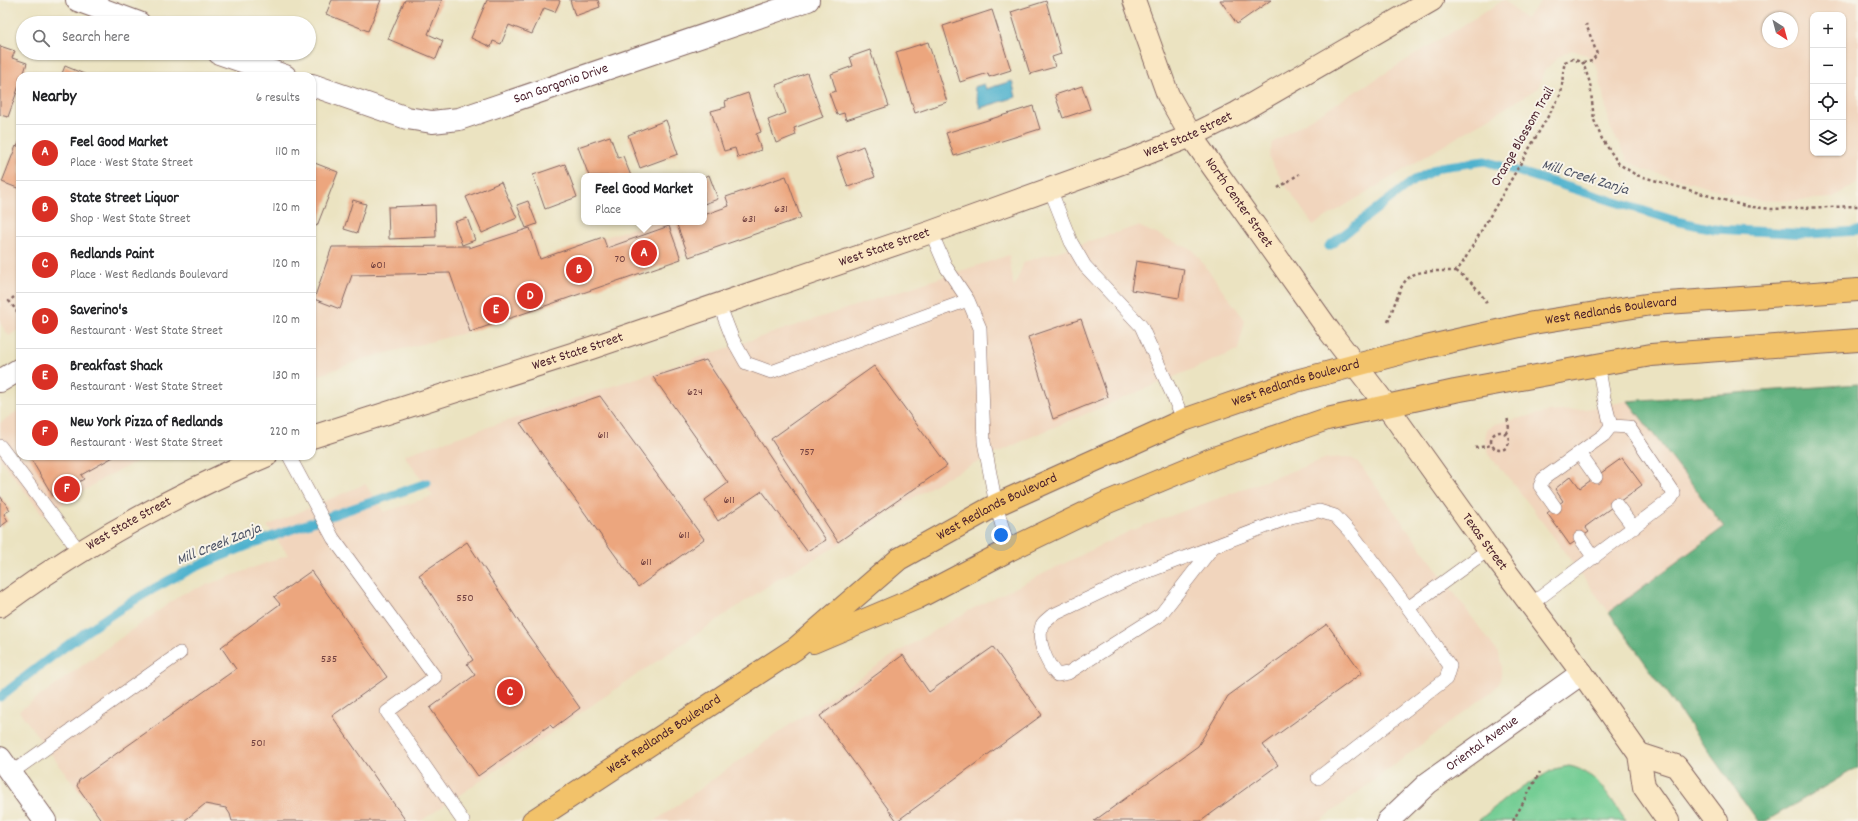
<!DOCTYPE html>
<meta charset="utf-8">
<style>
body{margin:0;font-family:Dekko,sans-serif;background:#f2f2f2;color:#202124}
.controls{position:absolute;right:12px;top:12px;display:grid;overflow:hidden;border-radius:8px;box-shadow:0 1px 3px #0004}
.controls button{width:36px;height:36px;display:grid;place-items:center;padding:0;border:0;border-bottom:1px solid #e0e0e0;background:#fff;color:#202124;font:20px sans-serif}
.compass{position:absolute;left:1762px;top:12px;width:36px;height:36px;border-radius:50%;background:#fff;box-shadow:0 1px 3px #0004;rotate:144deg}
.you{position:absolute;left:1001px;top:535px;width:14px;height:14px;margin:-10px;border:3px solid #fff;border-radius:50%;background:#1a73e8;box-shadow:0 0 0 6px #1a73e833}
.badge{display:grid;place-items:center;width:26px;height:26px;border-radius:50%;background:#d93025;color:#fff;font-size:13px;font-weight:700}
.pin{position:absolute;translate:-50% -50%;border:2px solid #fff;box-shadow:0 1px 4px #0006}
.popup{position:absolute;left:581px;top:173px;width:126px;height:52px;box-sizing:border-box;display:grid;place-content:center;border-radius:8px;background:#fff;filter:drop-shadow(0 1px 3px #0005);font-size:13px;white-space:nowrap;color:#757577}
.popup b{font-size:15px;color:#202124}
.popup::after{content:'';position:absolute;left:50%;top:100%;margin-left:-8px;border:8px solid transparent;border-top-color:#fff}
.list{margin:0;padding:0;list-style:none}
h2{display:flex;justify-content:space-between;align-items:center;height:52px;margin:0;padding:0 16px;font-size:17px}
h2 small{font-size:13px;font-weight:400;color:#757577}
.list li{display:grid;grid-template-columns:26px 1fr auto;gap:12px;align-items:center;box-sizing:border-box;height:56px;padding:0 16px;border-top:1px solid #e0e0e0}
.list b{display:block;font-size:15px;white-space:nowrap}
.list p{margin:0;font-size:13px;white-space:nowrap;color:#757577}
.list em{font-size:13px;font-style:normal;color:#757577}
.icon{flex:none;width:22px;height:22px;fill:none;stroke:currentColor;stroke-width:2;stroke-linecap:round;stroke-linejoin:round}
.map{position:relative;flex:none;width:1858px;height:821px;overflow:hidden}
.search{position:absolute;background:#fff;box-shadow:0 1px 3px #0004;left:16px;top:16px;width:300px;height:44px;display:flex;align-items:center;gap:10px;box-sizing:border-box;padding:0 14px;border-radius:22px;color:#757577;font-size:15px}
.panel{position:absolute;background:#fff;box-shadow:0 1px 3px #0004;left:16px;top:72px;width:300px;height:388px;border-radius:12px}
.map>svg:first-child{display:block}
.built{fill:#f1d5bd;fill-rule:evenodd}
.green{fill:#74cd94;stroke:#5f7660}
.forest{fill:#5fb07e;stroke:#546854}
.water{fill:#4fb2ce;stroke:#4c687c}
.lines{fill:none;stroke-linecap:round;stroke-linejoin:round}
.stream{stroke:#4fb2ce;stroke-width:9}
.building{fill:#eca67e}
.lane-casing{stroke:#826460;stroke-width:14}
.street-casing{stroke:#826460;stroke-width:24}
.secondary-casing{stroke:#826460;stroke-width:24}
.primary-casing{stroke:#826460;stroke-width:24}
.path{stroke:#826460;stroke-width:2.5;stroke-dasharray:3 3;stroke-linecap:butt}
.lane{stroke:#fff;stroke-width:13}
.street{stroke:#fff;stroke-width:22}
.secondary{stroke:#fae7c3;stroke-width:22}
.primary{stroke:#f2c26a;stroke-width:22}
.labels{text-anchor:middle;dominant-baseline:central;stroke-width:4;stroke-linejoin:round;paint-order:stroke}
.number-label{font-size:12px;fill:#724140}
.street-label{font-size:14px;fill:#4a1f2b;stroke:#f7f3e8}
.water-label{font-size:15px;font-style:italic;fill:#4c5264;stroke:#f7f3e8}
</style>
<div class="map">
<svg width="1858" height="821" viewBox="0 0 1858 821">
<rect width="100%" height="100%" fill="#f7f3e8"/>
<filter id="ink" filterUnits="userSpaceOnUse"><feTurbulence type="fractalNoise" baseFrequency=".025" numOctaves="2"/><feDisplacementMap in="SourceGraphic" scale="8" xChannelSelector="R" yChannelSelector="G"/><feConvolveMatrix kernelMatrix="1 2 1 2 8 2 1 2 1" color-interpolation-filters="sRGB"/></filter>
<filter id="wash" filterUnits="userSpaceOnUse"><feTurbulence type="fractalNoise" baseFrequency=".012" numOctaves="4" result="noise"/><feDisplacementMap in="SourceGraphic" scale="16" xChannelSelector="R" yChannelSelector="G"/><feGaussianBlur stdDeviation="0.9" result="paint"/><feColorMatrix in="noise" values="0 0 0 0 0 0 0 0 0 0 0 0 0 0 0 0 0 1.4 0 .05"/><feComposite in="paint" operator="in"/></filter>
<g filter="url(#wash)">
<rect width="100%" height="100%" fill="#ebe3c1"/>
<path class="built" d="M1504,0L1525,19L1542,0H1858V182L1832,198L1783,201L1754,200L1645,170L1628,161L1610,127L1597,67L1587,55L1571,50L1557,58L1544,71L1538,88L1313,225L1284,183L1269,158L1272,143ZM1813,15H1843V153H1813ZM1768,18H1792V42H1768Z
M786,175L799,216L464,333L360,360L312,378V298H314L331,246H469L530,224L541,258L652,222H704V204Z
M0,181L20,189V328L9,336L0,323Z
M1138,226L1193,250L1245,320L1238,350L1033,436L945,478L835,547L775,581L421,821H101L19,711L182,594L288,555L267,526L365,484L384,512L433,496L404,455L1009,255L1014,288L1024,262Z
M1628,401L1724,527L1609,612L1517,488L1489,455L1485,438L1487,430L1495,424L1547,412L1586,409Z
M20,409V456H148L104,478L44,516L0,459V423Z
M1349,457L1358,462L1499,654L1501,664V674L1499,684L1492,691L1320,821H655L785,728L895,654L970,610L1130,531L1327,458Z"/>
<path class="green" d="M1569,766C1597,771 1611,800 1626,821H1478L1510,795L1554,769Z"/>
<path class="forest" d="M1858,384V767L1766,821H1758L1609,612L1724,527L1628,401Z"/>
<path class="water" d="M1012,81L1016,97L980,108L974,87L984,84L986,89Z"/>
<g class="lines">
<path class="stream" d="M1329,246L1413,181L1440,167L1485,161L1676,221L1714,229L1809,234L1858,231
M0,697C61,648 133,594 205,563C277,532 353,509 427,483"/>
</g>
<g id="blocks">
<path class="building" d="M332,0H381L368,31L326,14Z
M405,0H442L428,34L443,41L436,59L388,39Z
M487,0H558L560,1L555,12L544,8L532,34L509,25L501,44L493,41L491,47L471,38Z
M570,0H598L600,7L575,16Z
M1220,0H1271L1237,24Z
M1046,1L1061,54L1052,57L1055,67L1030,74L1011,12Z
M992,10L1011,70L989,77L988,73L960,82L943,26Z
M928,42L947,102L915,113L896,52Z
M0,46L15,51L12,58L27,63L23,76H20V83L8,117L0,115Z
M870,50L889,106L846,120L844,113L837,115L829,93L836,91L831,74L853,66L850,57Z
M65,66L89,76H61Z
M807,73L823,117L794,128L796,135L776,143L768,120L786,113L776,85Z
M1082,86L1090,109L1063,118L1055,95Z
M748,93L761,132L756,134L761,150L738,158L735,148L724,151L711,111L726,107L725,101Z
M1033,106L1040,129L954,156L946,133Z
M666,120L678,154L640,168L628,135Z
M610,136L618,158L623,156L631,176H589L578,147Z
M20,140V189L2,182L16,146L17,147Z
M863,146L875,177L848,187L837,157Z
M312,162L338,172L317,226L312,224Z
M565,164L577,197L545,209L533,175Z
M709,175L718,199L704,204V177Z
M786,176L801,218L689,257L677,225L685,222H704V215L729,206L726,197Z
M501,182L517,218L482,233L466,197Z
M353,200L366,204L357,233L344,229Z
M528,201L537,224L526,228L517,205Z
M435,205L436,237L389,239L388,207Z
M467,218L475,240L462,245L454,222Z
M669,226L681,259L470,332L450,273L352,275L340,309L314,299L332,247L469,246V248L530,228L540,259L603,237L607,248Z
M1136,261L1184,269L1179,298L1131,290Z
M1081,319L1108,397L1053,419L1028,337Z
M706,360L826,540L807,551L762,491L718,521L705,500L728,483L653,377Z
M874,366L947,466L838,542L771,439Z
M600,396L704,539L638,587L520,423Z
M29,456H115L81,475L84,479L53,496Z
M1622,458L1642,485L1585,527L1589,532L1570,545L1547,513L1563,501L1555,489L1571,476L1580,488Z
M0,496L10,510L4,514L8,521L0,527Z
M467,542L521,625L580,708L553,728L550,725L478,776L430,708L475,675L467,664L473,660L419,575Z
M311,571L387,677L332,716L406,821H232L230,814L226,808L205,804L184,821H102L77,786L79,780L236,669L221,647L280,604L274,597Z
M1327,624L1362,673L1263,745L1278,765L1201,821H1094L1198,746L1228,696Z
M993,647L1042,715L897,821L820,716L903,655L929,692Z"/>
</g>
</g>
<g filter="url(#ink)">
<use href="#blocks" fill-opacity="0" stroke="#826460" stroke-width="1"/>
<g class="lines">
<defs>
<path id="lane" d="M1050,189L1071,242L1085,266L1141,326L1184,420
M931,232L946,267L968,300L980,328L984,442L996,505L1009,550
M719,304L733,340L746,363L771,372L968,300
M0,446L80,552
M1579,453L1596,477
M289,456L333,538L435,677L387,712L463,821
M1616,504L1634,528
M1555,507L1540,486L1543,479L1604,435L1611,426
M1580,538L1594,558
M1213,547L1161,614L1068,673L1057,675C1047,664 1036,640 1042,625C1043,622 1048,619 1051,616L1131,578L1291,517L1319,511L1335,516L1352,534L1408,608L1489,549
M1530,605L1671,499L1674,494L1629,427L1611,426L1604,398L1598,364
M11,773L180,653
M1318,778L1446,679L1450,666L1408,608"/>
<g id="street">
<path d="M77,0L139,23"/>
<path d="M219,53L285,76"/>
<path id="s1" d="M312,85L407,118L432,122L459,119L808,0"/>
<path d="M0,381L20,369"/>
<path d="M0,758L45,821"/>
<path id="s2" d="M1388,821L1428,783L1582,673"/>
</g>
<g id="secondary">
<path id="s3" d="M1134,0L1168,95L1191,136L1330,332L1386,405L1489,549L1582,673L1639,754L1644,787L1668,821"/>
<path id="s4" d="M312,437L591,348L931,232L1130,160L1191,136L1237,113L1432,0"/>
<path id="s5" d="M0,606C82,546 172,496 266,456"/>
<path d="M1639,754L1676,766L1717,821"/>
</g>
<g id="primary">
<path d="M813,642L917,598L1009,550L1108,502L1214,458L1327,419L1455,391L1651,355L1858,340"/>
<path id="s6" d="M533,821L795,649L899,559L996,505L1184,420L1296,381L1417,349L1533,323L1652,304L1858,290"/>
</g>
</defs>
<use href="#lane" class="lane-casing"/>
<use href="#street" class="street-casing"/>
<use href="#secondary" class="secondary-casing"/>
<use href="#primary" class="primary-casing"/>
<path class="path" d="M1583,63L1592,61L1597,54L1586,24
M1278,188L1299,174
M1456,271C1470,280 1479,289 1487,304
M14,297L9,301L20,315
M1388,322C1406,274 1401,270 1456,271L1462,264L1561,94C1563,83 1562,73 1565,62L1573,59L1583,63L1590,83L1594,120L1602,139L1619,164L1636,175L1745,206L1771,209L1858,206
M1491 441a9 9 0 1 1 18 0a9 9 0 1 1-18 0Z
M1506,433L1509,428L1507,416
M1475,448L1492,445
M1513,821L1540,772"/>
<use href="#lane" class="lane"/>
<use href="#street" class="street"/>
<use href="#secondary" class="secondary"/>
<use href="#primary" class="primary"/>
</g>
</g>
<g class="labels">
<g class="number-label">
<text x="781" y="209">631</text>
<text x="749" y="219">631</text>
<text x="620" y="259">70</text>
<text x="378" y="265">601</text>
<text x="695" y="392">624</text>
<text x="603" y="435">611</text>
<text x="807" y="452">757</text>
<text x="729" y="500">611</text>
<text x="684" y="535">611</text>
<text x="646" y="562">611</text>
<text x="465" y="598">550</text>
<text x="329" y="659">535</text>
<text x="258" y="743">501</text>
</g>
<g class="street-label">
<text stroke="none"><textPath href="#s1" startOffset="261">San Gorgonio Drive</textPath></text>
<text stroke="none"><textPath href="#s4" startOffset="927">West State Street</textPath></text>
<text transform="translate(1523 137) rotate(-60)">Orange Blossom Trail</text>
<text stroke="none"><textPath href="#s3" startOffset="230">North Center Street</textPath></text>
<text stroke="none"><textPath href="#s4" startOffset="603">West State Street</textPath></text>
<text stroke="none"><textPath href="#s6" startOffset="1210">West Redlands Boulevard</textPath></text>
<text stroke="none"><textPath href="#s4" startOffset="279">West State Street</textPath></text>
<text stroke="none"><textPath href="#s6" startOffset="886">West Redlands Boulevard</textPath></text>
<text stroke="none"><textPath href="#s6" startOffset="562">West Redlands Boulevard</textPath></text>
<text stroke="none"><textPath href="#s5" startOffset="153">West State Street</textPath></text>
<text stroke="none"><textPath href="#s3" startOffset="649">Texas Street</textPath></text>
<text stroke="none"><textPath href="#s6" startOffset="157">West Redlands Boulevard</textPath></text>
<text stroke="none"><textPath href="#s2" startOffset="122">Oriental Avenue</textPath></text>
</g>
<g class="water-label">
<text transform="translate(1585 178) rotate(17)">Mill Creek Zanja</text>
<text transform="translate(219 545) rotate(-22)">Mill Creek Zanja</text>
</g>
</g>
</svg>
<div class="controls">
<button>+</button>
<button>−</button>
<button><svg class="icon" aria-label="locate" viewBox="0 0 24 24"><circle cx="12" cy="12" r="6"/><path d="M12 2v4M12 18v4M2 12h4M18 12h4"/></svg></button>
<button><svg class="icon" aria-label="layers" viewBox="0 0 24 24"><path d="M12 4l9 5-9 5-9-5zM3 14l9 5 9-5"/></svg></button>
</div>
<svg class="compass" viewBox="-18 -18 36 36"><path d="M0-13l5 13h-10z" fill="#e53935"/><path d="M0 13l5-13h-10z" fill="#757577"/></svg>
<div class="you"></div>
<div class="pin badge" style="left:644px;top:253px">A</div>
<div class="popup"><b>Feel Good Market</b>Place</div>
<div class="pin badge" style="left:579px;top:270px">B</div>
<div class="pin badge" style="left:510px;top:692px">C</div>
<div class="pin badge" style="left:530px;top:296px">D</div>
<div class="pin badge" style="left:496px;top:310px">E</div>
<div class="pin badge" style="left:67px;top:489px">F</div>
<div class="search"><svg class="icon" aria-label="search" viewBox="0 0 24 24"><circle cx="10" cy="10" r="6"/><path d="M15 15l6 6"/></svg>Search here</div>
<section class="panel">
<h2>Nearby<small>6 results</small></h2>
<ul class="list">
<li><span class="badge">A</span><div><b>Feel Good Market</b><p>Place · West State Street</p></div><em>110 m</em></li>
<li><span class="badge">B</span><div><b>State Street Liquor</b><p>Shop · West State Street</p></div><em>120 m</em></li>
<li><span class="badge">C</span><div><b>Redlands Paint</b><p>Place · West Redlands Boulevard</p></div><em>120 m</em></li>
<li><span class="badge">D</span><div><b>Saverino's</b><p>Restaurant · West State Street</p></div><em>120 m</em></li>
<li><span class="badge">E</span><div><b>Breakfast Shack</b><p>Restaurant · West State Street</p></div><em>130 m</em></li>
<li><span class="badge">F</span><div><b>New York Pizza of Redlands</b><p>Restaurant · West State Street</p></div><em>220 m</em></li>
</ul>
</section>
</div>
